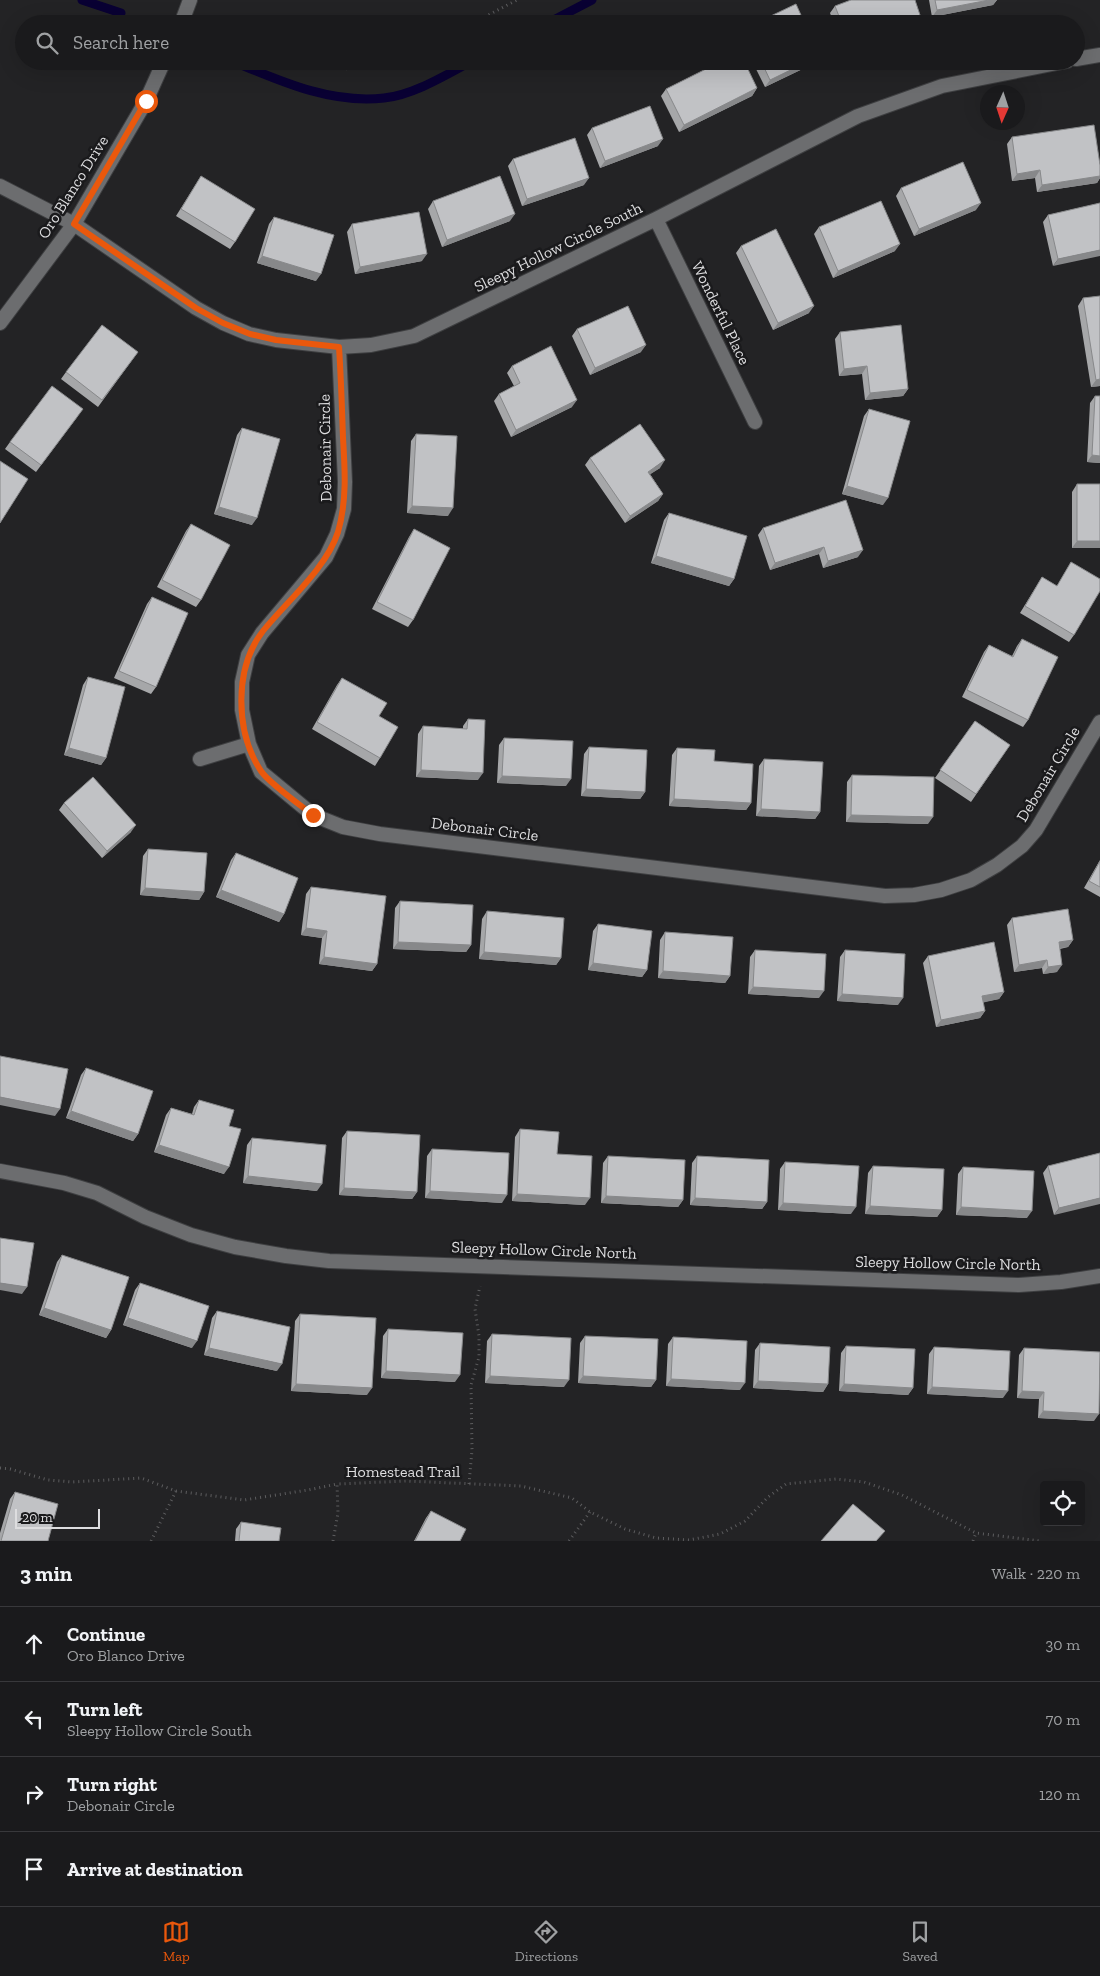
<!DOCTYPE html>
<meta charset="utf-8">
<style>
body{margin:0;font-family:"Zilla Slab",serif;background:#232325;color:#f1f3f6}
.controls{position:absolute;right:15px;bottom:15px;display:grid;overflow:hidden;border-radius:5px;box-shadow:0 5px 20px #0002}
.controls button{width:45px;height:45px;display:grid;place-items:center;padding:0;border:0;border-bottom:1px solid #38383b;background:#1a1a1c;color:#f1f3f6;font:25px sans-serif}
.compass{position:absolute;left:980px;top:85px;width:45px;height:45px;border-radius:50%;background:#1a1a1c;box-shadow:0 5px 20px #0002;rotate:183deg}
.scale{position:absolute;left:15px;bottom:12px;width:85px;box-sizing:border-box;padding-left:5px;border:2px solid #dddddf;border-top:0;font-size:14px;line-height:18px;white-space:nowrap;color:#dddddf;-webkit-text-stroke:4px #1a1a1c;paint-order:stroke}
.stop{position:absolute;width:15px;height:15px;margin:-11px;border:4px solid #ea580c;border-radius:50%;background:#fff}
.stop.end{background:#ea580c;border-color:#fff;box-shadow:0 1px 5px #0008}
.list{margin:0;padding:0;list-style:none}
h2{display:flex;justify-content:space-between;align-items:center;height:65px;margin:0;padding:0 20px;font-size:21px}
h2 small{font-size:16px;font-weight:400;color:#9fa1a3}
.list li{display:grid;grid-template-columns:32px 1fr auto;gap:15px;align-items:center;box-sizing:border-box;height:75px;padding:0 20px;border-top:1px solid #38383b}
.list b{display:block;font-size:19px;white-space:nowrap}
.list p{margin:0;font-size:16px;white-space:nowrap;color:#9fa1a3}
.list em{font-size:16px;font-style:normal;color:#9fa1a3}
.icon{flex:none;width:28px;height:28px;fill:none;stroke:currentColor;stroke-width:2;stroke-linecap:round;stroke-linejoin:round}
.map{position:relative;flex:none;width:1100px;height:1541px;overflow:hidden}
.search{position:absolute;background:#1a1a1c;box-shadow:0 5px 20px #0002;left:15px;right:15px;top:15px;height:55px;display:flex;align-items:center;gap:12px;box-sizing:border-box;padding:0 18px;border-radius:28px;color:#9fa1a3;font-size:19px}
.sheet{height:365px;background:#1a1a1c}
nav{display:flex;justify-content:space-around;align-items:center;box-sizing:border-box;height:70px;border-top:1px solid #38383b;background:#1a1a1c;font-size:14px;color:#9fa1a3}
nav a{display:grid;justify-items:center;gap:2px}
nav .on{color:#ea580c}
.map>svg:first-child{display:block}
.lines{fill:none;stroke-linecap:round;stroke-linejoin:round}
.stream{stroke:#090033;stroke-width:9}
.minor-casing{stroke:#3e3f41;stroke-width:16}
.tertiary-casing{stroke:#3e3f41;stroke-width:16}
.path{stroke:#5d5d5f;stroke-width:3;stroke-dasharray:1 4;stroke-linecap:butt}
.minor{stroke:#6c6d6f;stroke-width:14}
.tertiary{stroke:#6c6d6f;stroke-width:14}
.wall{fill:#a6a7a9}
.shaded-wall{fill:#87888a}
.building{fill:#c1c2c5;stroke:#87888a}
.route{stroke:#ea580c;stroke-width:6}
.labels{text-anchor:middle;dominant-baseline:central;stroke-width:5;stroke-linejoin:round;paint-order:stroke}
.street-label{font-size:16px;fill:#dddddf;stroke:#1a1a1c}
</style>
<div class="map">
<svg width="1100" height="1541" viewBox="0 0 1100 1541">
<rect width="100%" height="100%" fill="#232325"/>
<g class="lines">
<path class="stream" d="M82,0L121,13
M546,24L592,0
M232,61C280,81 330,104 384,98C413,95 446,75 472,61"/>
<defs>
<path id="minor" d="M1076,59L1100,55
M0,186L74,224L196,308L223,323L249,334L276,340L339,347L371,345L414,336L656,219L858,116L942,86L1067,61
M656,219L755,422
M339,347L345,482L344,509L337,534L326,557L262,633L248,655L242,682V710L249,744L261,772L313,815L343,827L380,834L885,896L914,895L941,890L971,880L997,865L1022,846L1036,830L1100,722
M200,759L249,744
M0,1171L64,1183L97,1193L145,1217L191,1235L235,1247L286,1256L329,1261L1019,1285L1061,1282L1100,1276"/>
<path id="tertiary" d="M181,24L190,0
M0,323L74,224L146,101L164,61"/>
</defs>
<use href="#minor" class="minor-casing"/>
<use href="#tertiary" class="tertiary-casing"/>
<path class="path" d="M471,24L517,0
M317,61L345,69L384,61
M0,1468L10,1469L48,1480L72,1482L141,1478L176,1491L244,1500L308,1490L337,1484
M469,1484L472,1450L471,1385L479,1357V1336L475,1309L480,1286
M151,1541L176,1491
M333,1541L338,1513L337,1484L406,1481L521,1486L572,1498L590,1512L625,1529L656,1538L689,1540L720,1534L745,1521L768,1497L786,1484L836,1479L864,1482L902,1495L976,1533L1040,1541
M569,1541L590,1512
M973,1541L976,1533"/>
<use href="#minor" class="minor"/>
<use href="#tertiary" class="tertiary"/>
</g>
<path class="wall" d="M929,0H997L993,5L932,17Z
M835,6L920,15L915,22L911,24H834L830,13Z
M752,61H816L815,63L765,87Z
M757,88L752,96L679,132L661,96L666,89Z
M592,128L658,146L600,168L587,135Z
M1012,137L1100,165V178L1097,183L1037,192L1035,178L1012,181L1007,144Z
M513,159L584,185L522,206L508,166Z
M201,176L235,242L230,249L176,216Z
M901,188L976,210L914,236L896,196Z
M433,201L510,221L442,247L428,209Z
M1100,203L1053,266L1043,222L1048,215Z
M274,217L316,281L257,263L269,224Z
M352,224L422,261L355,274L347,232Z
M819,227L895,251L833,278L814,234Z
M741,246L809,313L773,330L736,253Z
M1100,296V386L1091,387L1078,306L1083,298Z
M577,329L641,352L590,375L572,336Z
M840,332L908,389L903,396L865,400L862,374L839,376L835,339Z
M138,352L98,407L61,379L66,372Z
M512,366L572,407L511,437L494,401L499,394L514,386L507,373Z
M1095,396H1100V463L1087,462L1090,403Z
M869,409L883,505L842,494L864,416Z
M78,416L36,472L5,449L10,442Z
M242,428L252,525L214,514L237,435Z
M416,434L448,516L407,513L411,441Z
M590,458L660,468L650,474L663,494L658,501L625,523L585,465Z
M1077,484L1100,548H1072V492Z
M669,513L734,579L729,586L651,563L664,520Z
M191,524L201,600L196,607L157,587L186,531Z
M763,528L858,557L823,568L819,554L770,570L758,535Z
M414,529L413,620L408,627L372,609L409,537Z
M1071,562L1074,635L1069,642L1020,613L1042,577L1057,586Z
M152,597L156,687L151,694L114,678L147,604Z
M1022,639L1028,720L1023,727L962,697L984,652L989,645L1012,656L1017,646Z
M88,677L106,758L101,765L64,755L83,685Z
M342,678L379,716L380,758L375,766L312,729L337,685Z
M468,719L478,780L416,777L418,734L423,726L463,729V726Z
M975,721L1010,745L971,802L935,778Z
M504,738L566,786L497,783L499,745Z
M589,747L645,792L640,799L581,796L584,754Z
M677,748L714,761L751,803L746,810L669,806L672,755Z
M764,759L820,812L815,819L756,816L759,766Z
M852,775L928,824L846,822L847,782Z
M64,803L131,832L102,858L59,810Z
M148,849L204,892L199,900L140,895L143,856Z
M236,853L284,914L279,922L216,897L231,860Z
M1100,860V897L1084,888Z
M311,887L377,964L372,971L319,964L322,938L301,935L306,894Z
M400,901L471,945L466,952L393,949L395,908Z
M487,911L561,958L556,965L479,959L482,919Z
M1012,918L1073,940L1068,947L1060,949L1057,972L1043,974L1042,968L1014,972L1007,925Z
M598,924L647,970L642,977L588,970L593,931Z
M665,932L730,976L725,983L658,978L660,940Z
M755,950L819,998L748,994L750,957Z
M845,950L898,1005L837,1001L840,957Z
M928,956L1004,992L999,999L983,1002L985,1011L980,1018L936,1027L923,963Z
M86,1068L138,1134L133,1141L66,1118L81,1075Z
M199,1100L229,1126L224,1174L154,1152L166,1115L171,1108L192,1114L194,1107Z
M520,1129L585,1205L512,1201L515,1137Z
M347,1131L417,1192L412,1199L339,1195L342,1138Z
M252,1138L317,1191L243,1183L247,1145Z
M432,1149L502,1203L425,1198L427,1156Z
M1100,1153L1054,1215L1043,1173L1048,1166Z
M608,1156L683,1200L678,1207L601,1203L603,1163Z
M697,1156L767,1202L762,1209L690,1205L692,1163Z
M785,1162L851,1214L778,1210L780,1169Z
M873,1166L942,1210L937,1217L865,1214L868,1173Z
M963,1167L1027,1218L956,1215L958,1174Z
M62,1255L111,1330L106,1338L39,1315L57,1262Z
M140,1283L192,1348L123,1325L135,1290Z
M217,1311L277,1371L204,1355L212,1318Z
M300,1314L367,1395L291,1391L295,1321Z
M388,1329L455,1382L381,1378L383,1336Z
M492,1334L564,1387L485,1383L487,1341Z
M585,1336L656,1380L651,1387L578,1383L580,1343Z
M673,1337L740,1390L666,1386L668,1344Z
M760,1343L828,1384L823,1392L753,1388L755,1350Z
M846,1346L913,1388L908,1395L839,1391L841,1353Z
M934,1347L1003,1398L927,1394L929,1354Z
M1024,1348L1094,1421L1038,1418L1039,1399L1017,1398L1019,1355Z
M15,1492L48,1541H0V1533L10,1499Z
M431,1511L460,1541H414L426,1518Z
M241,1522L279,1541H235L236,1529Z"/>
<path class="shaded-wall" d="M989,0H997L993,5L932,17L937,10Z
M920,15L915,22L911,24H898Z
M809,61H816L815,63L765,87L770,80Z
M757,88L752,96L679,132L684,125Z
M663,139L658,146L600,168L605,161Z
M1040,170L1035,178L1012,181L1017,174Z
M1100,176V178L1097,183L1037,192L1042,185Z
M589,178L584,185L522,206L527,199Z
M981,203L976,210L914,236L919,229Z
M515,214L510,221L442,247L447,240Z
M900,244L895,251L833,278L838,271Z
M1100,250V256L1053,266L1058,259Z
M427,254L422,261L355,274L360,267Z
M262,256L321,274L316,281L257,263Z
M814,306L809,313L773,330L778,323Z
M646,345L641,352L590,375L595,368Z
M867,366L862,374L839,376L844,369Z
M1100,379V386L1091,387L1096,380Z
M908,389L903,396L865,400L870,393Z
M577,400L572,407L511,437L516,430Z
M1092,455L1100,456V463L1087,462Z
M665,460L660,468L643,479L648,472Z
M847,486L888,498L883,505L842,494Z
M663,494L658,501L625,523L630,516Z
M412,506L453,508L448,516L407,513Z
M219,507L257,518L252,525L214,514Z
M1077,541H1100V548H1072Z
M824,547L819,554L770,570L775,563Z
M863,550L858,557L823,568L828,561Z
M656,556L734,579L729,586L651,563Z
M69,748L106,758L101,765L64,755Z
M421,770L483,773L478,780L416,777Z
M502,776L571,779L566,786L497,783Z
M586,789L645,792L640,799L581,796Z
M674,799L751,803L746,810L669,806Z
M761,809L820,812L815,819L756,816Z
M851,815L933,817L928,824L846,822Z
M136,825L131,832L102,858L107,851Z
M145,888L204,892L199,900L140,895Z
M221,890L284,914L279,922L216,897Z
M306,928L327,931L322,938L301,935Z
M1073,940L1068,947L1054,949L1059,942Z
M398,942L471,945L466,952L393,949Z
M484,952L561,958L556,965L479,959Z
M324,957L377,964L372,971L319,964Z
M1047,960L1042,968L1014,972L1019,965Z
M593,963L647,970L642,977L588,970Z
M1062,965L1057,972L1043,974L1048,967Z
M663,971L730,976L725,983L658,978Z
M753,987L824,991L819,998L748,994Z
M1004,992L999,999L977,1004L982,996Z
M842,994L903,998L898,1005L837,1001Z
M985,1011L980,1018L936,1027L941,1020Z
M0,1097L60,1109L55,1116L0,1105Z
M71,1111L138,1134L133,1141L66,1118Z
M159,1145L229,1167L224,1174L154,1152Z
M248,1176L322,1184L317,1191L243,1183Z
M344,1188L417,1192L412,1199L339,1195Z
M430,1191L507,1195L502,1203L425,1198Z
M517,1194L590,1198L585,1205L512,1201Z
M606,1196L683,1200L678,1207L601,1203Z
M695,1198L767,1202L762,1209L690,1205Z
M1100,1198V1204L1054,1215L1059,1208Z
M783,1203L856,1207L851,1214L778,1210Z
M870,1206L942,1210L937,1217L865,1214Z
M961,1207L1032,1211L1027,1218L956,1215Z
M0,1283L27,1287L22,1294L0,1290Z
M44,1308L111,1330L106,1338L39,1315Z
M128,1318L197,1341L192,1348L123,1325Z
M209,1348L282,1364L277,1371L204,1355Z
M386,1371L460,1375L455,1382L381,1378Z
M490,1376L569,1380L564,1387L485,1383Z
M583,1376L656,1380L651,1387L578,1383Z
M671,1379L745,1383L740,1390L666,1386Z
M758,1381L828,1384L823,1392L753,1388Z
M296,1384L372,1388L367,1395L291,1391Z
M844,1384L913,1388L908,1395L839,1391Z
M932,1387L1008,1391L1003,1398L927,1394Z
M1022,1391L1044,1392L1039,1399L1017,1398Z
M1043,1411L1099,1414L1094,1421L1038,1418Z"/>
<path class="building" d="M851,0H915L920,15L898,24H842L835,6Z
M935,0H989L937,10Z
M796,4L805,24H754Z
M722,61H744L757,88L684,125L666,89Z
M761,61H809L770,80Z
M650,106L663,139L605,161L592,128Z
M1094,125L1100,165V176L1042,185L1040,170L1017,174L1012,137Z
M575,138L589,178L527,199L513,159Z
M963,162L981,203L919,229L901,188Z
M201,176L255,209L235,242L181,209Z
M500,176L515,214L447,240L433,201Z
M881,201L900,244L838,271L819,227Z
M1100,203V250L1058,259L1048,215Z
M419,212L427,254L360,267L352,224Z
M274,217L334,235L321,274L262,256Z
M776,229L814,306L778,323L741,246Z
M1100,296V379L1096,380L1083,298Z
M628,306L646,345L595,368L577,329Z
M102,325L138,352L102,400L66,372Z
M901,325L908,389L870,393L867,366L844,369L840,332Z
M551,346L577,400L516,430L499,394L520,383L512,366Z
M52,386L83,409L41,465L10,442Z
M1095,396H1100V456L1092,455Z
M869,409L910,421L888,498L847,486Z
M640,424L665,460L648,472L663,494L630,516L590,458Z
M242,428L280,439L257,518L219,507Z
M416,434L457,436L453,508L412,506Z
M0,461L28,479L0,523Z
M1077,484H1100V541H1077Z
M846,500L863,550L828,561L824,547L775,563L763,528Z
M669,513L747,536L734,579L656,556Z
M191,524L230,545L201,600L162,580Z
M414,529L450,548L413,620L377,602Z
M1071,562L1100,579V591L1074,635L1025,606L1042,577L1057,586Z
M152,597L188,613L156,687L119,671Z
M1022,639L1058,657L1028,720L967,690L989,645L1013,657Z
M88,677L125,687L106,758L69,748Z
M342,678L387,703L379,716L398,727L380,758L317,722Z
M468,719L485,720L483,773L421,770L423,726L467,729Z
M975,721L1010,745L976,794L940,770Z
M504,738L573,741L571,779L502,776Z
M589,747L647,750L645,792L586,789Z
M677,748L715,750L714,761L753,764L751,803L674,799Z
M764,759L823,762L820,812L761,809Z
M852,775L934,777L933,817L851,815Z
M93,777L136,825L107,851L64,803Z
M148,849L207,853L204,892L145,888Z
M236,853L298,878L284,914L221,890Z
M1100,861V887L1089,881Z
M311,887L386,896L377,964L324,957L327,931L306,928Z
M400,901L473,905L471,945L398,942Z
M1068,909L1073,940L1059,942L1062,965L1048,967L1047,960L1019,965L1012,918Z
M487,911L564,918L561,958L484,952Z
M598,924L652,931L647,970L593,963Z
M665,932L733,937L730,976L663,971Z
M994,942L1004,992L982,996L985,1011L941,1020L928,956Z
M755,950L826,954L824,991L753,987Z
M845,950L905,954L903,998L842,994Z
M0,1056L68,1069L60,1109L0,1097Z
M86,1068L153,1091L138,1134L71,1111Z
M199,1100L234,1110L229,1126L241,1129L229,1167L159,1145L171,1108L194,1115Z
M520,1129L559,1132L557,1154L592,1156L590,1198L517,1194Z
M347,1131L420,1135L417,1192L344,1188Z
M252,1138L326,1145L322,1184L248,1176Z
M432,1149L509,1153L507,1195L430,1191Z
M1100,1153V1198L1059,1208L1048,1166Z
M608,1156L685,1160L683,1200L606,1196Z
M697,1156L769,1160L767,1202L695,1198Z
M785,1162L859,1166L856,1207L783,1203Z
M873,1166L944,1169L942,1210L870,1206Z
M963,1167L1034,1171L1032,1211L961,1207Z
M0,1238L34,1243L27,1287L0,1283Z
M62,1255L129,1277L111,1330L44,1308Z
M140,1283L209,1306L197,1341L128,1318Z
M217,1311L290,1327L282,1364L209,1348Z
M300,1314L376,1318L372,1388L296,1384Z
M388,1329L463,1333L460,1375L386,1371Z
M492,1334L571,1338L569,1380L490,1376Z
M585,1336L658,1339L656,1380L583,1376Z
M673,1337L747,1341L745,1383L671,1379Z
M760,1343L830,1347L828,1384L758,1381Z
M846,1346L915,1349L913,1388L844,1384Z
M934,1347L1010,1351L1008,1391L932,1387Z
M1024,1348L1100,1352L1099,1414L1043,1411L1044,1392L1022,1391Z
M15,1492L58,1504L48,1541H1Z
M853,1504L885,1531L876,1541H821Z
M431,1511L466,1529L460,1541H415Z
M241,1522L281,1528L279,1541H239Z"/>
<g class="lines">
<path class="route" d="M146,101L74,224L196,308L223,323L250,334L276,340L339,347C341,377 342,408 343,438C345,470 347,501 338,532C326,569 287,601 263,631C234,668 235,732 261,771C269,783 300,805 313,815"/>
</g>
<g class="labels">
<g class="street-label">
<text transform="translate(73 187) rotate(-58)">Oro Blanco Drive</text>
<text transform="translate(558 247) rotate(-26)">Sleepy Hollow Circle South</text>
<text transform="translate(721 313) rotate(64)">Wonderful Place</text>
<text transform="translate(325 448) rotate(-91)">Debonair Circle</text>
<text transform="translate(1048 774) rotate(-59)">Debonair Circle</text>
<text transform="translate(485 829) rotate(7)">Debonair Circle</text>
<text transform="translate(544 1250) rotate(2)">Sleepy Hollow Circle North</text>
<text transform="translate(948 1263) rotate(1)">Sleepy Hollow Circle North</text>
<text x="403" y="1471">Homestead Trail</text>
</g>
</g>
</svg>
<div class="controls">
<button><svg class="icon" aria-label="locate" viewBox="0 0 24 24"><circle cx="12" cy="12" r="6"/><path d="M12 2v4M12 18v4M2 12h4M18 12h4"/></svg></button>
</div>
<svg class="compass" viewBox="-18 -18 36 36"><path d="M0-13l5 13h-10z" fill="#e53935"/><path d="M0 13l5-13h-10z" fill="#9fa1a3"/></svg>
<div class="scale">20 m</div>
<div class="stop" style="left:146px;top:101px"></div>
<div class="stop end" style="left:313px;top:815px"></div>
<div class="search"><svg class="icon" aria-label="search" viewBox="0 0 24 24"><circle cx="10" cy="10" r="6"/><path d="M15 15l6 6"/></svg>Search here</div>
</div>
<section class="sheet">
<h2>3 min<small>Walk · 220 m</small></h2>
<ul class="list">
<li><svg class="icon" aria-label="ahead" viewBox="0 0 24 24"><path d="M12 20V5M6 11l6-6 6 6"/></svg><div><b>Continue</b><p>Oro Blanco Drive</p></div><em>30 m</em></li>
<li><svg class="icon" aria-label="left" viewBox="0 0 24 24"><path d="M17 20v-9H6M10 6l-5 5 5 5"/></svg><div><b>Turn left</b><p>Sleepy Hollow Circle South</p></div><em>70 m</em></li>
<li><svg class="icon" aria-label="right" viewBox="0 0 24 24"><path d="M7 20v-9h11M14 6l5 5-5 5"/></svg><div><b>Turn right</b><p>Debonair Circle</p></div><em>120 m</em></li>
<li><svg class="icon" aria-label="arrive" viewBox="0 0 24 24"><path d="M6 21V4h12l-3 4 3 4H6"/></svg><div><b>Arrive at destination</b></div></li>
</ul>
</section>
<nav>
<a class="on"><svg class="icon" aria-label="map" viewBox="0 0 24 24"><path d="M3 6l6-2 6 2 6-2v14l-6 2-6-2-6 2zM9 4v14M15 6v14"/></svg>Map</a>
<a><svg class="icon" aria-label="directions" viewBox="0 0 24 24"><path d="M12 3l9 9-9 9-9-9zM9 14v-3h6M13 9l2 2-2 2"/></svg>Directions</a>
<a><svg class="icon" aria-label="saved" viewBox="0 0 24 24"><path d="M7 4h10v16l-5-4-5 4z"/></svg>Saved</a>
</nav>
